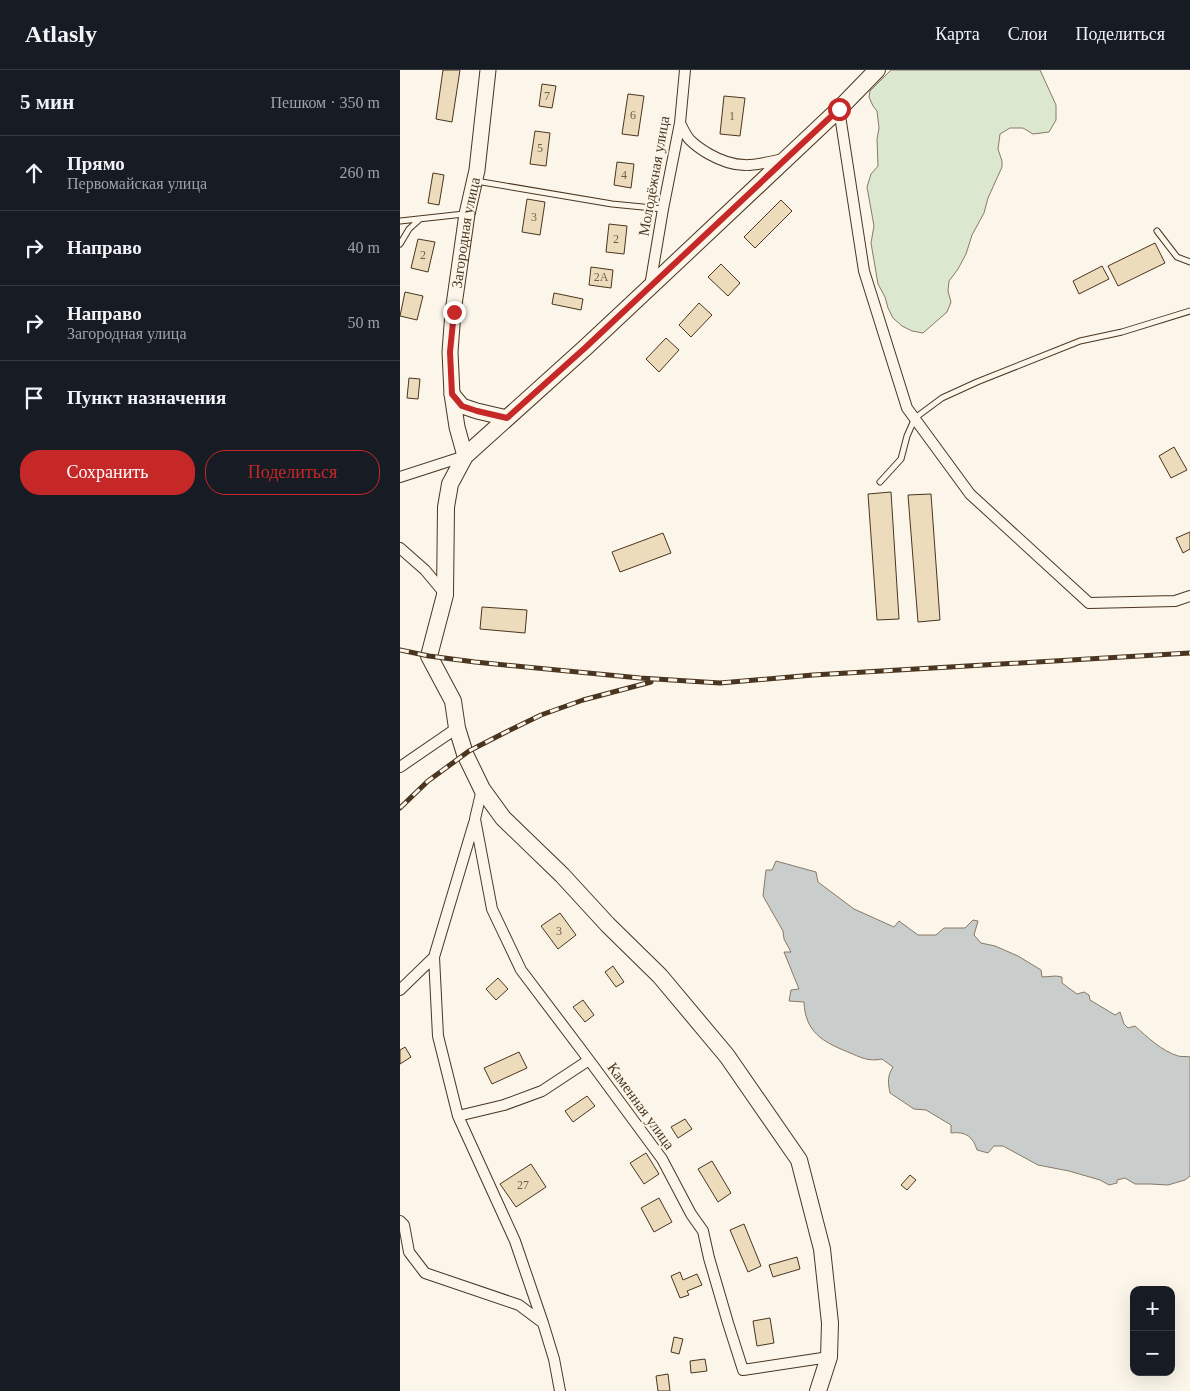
<!DOCTYPE html>
<html lang="ru">
<meta charset="utf-8">
<style>
body{margin:0;font-family:Georgia,serif;background:#20242c;color:#f1f3f6}
.controls{position:absolute;right:15px;bottom:15px;display:grid;overflow:hidden;border-radius:10px;box-shadow:0 5px 20px #0002}
.controls button{width:45px;height:45px;display:grid;place-items:center;padding:0;border:0;border-bottom:1px solid #363941;background:#171b24;color:#f1f3f6;font:25px sans-serif}
.stop{position:absolute;width:15px;height:15px;margin:-11px;border:4px solid #c62828;border-radius:50%;background:#fff}
.stop.end{background:#c62828;border-color:#fff;box-shadow:0 1px 5px #0008}
.list{margin:0;padding:0;list-style:none}
h2{display:flex;justify-content:space-between;align-items:center;height:65px;margin:0;padding:0 20px;font-size:21px}
h2 small{font-size:16px;font-weight:400;color:#9ea1a6}
.list li{display:grid;grid-template-columns:32px 1fr auto;gap:15px;align-items:center;box-sizing:border-box;height:75px;padding:0 20px;border-top:1px solid #363941}
.list b{display:block;font-size:19px;white-space:nowrap}
.list p{margin:0;font-size:16px;white-space:nowrap;color:#9ea1a6}
.list em{font-size:16px;font-style:normal;color:#9ea1a6}
.actions{display:flex;gap:10px;padding:15px 20px}
.actions a{flex:1;padding:11px 0;border:1px solid #c62828;border-radius:20px;text-align:center;font-size:18px;color:#c62828}
.actions .main{background:#c62828;color:#fff}
.icon{flex:none;width:28px;height:28px;fill:none;stroke:currentColor;stroke-width:2;stroke-linecap:round;stroke-linejoin:round}
.map{position:relative;flex:none;width:790px;height:1321px;overflow:hidden}
header{display:flex;align-items:center;gap:30px;box-sizing:border-box;height:70px;padding:0 25px;background:#171b24;border-bottom:1px solid #363941}
header strong{font-size:24px}
nav{display:flex;gap:28px;margin-inline-start:auto;font-size:18px}
main{display:flex}
aside{flex:1;background:#171b24}
.map>svg:first-child{display:block}
.green{fill:#dce7d0;stroke:#887966}
.water{fill:#c9cecd;stroke:#887966}
.building{fill:#ecdcbc;stroke:#4a3520}
.lines{fill:none;stroke-linecap:round;stroke-linejoin:round}
.lane-casing{stroke:#4a3520;stroke-width:7}
.street-casing{stroke:#4a3520;stroke-width:12}
.secondary-casing{stroke:#4a3520;stroke-width:17}
.primary-casing{stroke:#4a3520;stroke-width:18}
.lane{stroke:#fbf6e9;stroke-width:5}
.street{stroke:#fbf6e9;stroke-width:10}
.secondary{stroke:#fbf6e9;stroke-width:15}
.primary{stroke:#fbf6e9;stroke-width:16}
.rail-casing{stroke:#4a3520;stroke-width:5}
.rail{stroke:#fbf6e9;stroke-width:3;stroke-dasharray:9;stroke-linecap:butt}
.route{stroke:#c62828;stroke-width:6}
.labels{text-anchor:middle;dominant-baseline:central;stroke-width:4;stroke-linejoin:round;paint-order:stroke}
.number-label{font-size:12px;fill:#725f47}
.street-label{font-size:15px;fill:#4a3520;stroke:#fbf6e9}
</style>
<header>
<strong>Atlasly</strong>
<nav><a>Карта</a><a>Слои</a><a>Поделиться</a></nav>
</header>
<main>
<aside>
<h2>5 мин<small>Пешком · 350 m</small></h2>
<ul class="list">
<li><svg class="icon" aria-label="ahead" viewBox="0 0 24 24"><path d="M12 20V5M6 11l6-6 6 6"/></svg><div><b>Прямо</b><p>Первомайская улица</p></div><em>260 m</em></li>
<li><svg class="icon" aria-label="right" viewBox="0 0 24 24"><path d="M7 20v-9h11M14 6l5 5-5 5"/></svg><div><b>Направо</b></div><em>40 m</em></li>
<li><svg class="icon" aria-label="right" viewBox="0 0 24 24"><path d="M7 20v-9h11M14 6l5 5-5 5"/></svg><div><b>Направо</b><p>Загородная улица</p></div><em>50 m</em></li>
<li><svg class="icon" aria-label="arrive" viewBox="0 0 24 24"><path d="M6 21V4h12l-3 4 3 4H6"/></svg><div><b>Пункт назначения</b></div></li>
</ul>
<div class="actions"><a class="main">Сохранить</a><a>Поделиться</a></div>
</aside>
<div class="map">
<svg width="790" height="1321" viewBox="0 0 790 1321">
<rect width="100%" height="100%" fill="#fbf6e9"/>
<path class="green" d="M491,0H640L656,35V50L649,62L633,64L623,58H610L600,64L598,79L602,91V97L588,128L584,143L572,165L566,184L558,199L549,211L548,221L551,232L547,242L523,263L512,261L502,256L493,248L488,238L485,227L478,214L471,173L474,156L467,117L471,104L478,96L477,69L479,58L477,41L473,36L469,27L470,21Z"/>
<path class="water" d="M376,791L416,802L418,812L454,839L494,857L499,851L518,865H536L544,858H565L573,850L578,851L574,865L581,873L595,876L618,886L641,900L642,907L656,906L662,907V913L677,924L684,922L689,925L690,930L715,945L720,942L724,954L728,958L735,956C747,967 762,981 778,986C782,987 786,986 790,987V1106L785,1110L768,1115L750,1114H735L725,1108L717,1110V1113L709,1115L700,1110L669,1101L638,1095L603,1076H594L588,1083L577,1080C573,1067 566,1061 551,1063V1055L526,1040L514,1039L490,1023C488,1013 487,1006 493,997L482,989C468,992 460,987 448,982C423,972 405,962 404,932L389,931L391,920L399,919L384,882H391L384,869L383,861L363,826L366,800H372Z"/>
<path class="building" d="M43,0H60L52,52L36,49Z
M142,14L156,16L152,38L139,36Z
M228,24L244,26L238,66L222,64Z
M324,26L345,28L340,66L320,64Z
M135,61L150,63L146,96L130,94Z
M217,92L234,94L231,118L214,115Z
M33,103L44,105L39,135L28,133Z
M127,129L145,132L140,165L122,162Z
M381,130L392,141L355,178L344,167Z
M209,154L227,156L224,184L206,182Z
M18,169L35,172L28,202L11,198Z
M755,173L765,193L718,216L708,196Z
M321,194L340,213L328,226L308,207Z
M702,196L709,209L679,224L673,211Z
M191,197L213,200L211,218L189,215Z
M5,222L23,226L17,250L0,246Z
M154,223L183,229L181,240L152,234Z
M299,233L312,245L291,267L279,255Z
M266,268L279,280L259,302L246,289Z
M9,308L20,309L18,329L7,328Z
M774,377L787,400L771,408L759,386Z
M491,422L499,549L477,550L468,424Z
M531,424L540,550L518,552L508,425Z
M790,462V479L783,483L776,468Z
M263,463L271,483L220,502L212,482Z
M82,537L127,540L125,563L80,559Z
M160,843L176,865L158,879L141,856Z
M213,896L224,912L216,917L205,902Z
M98,908L108,919L96,930L86,919Z
M183,930L194,945L185,952L173,937Z
M5,977L11,987L0,994V980Z
M119,982L127,998L92,1014L84,998Z
M187,1026L195,1036L173,1052L165,1041Z
M285,1049L292,1059L278,1068L271,1057Z
M246,1083L259,1104L244,1114L230,1093Z
M312,1091L331,1123L318,1132L298,1099Z
M131,1094L146,1117L116,1137L100,1114Z
M510,1105L516,1110L507,1120L501,1115Z
M259,1128L272,1152L254,1162L241,1138Z
M344,1154L361,1196L348,1202L330,1160Z
M397,1187L400,1199L373,1207L369,1195Z
M280,1202L283,1210L297,1204L302,1215L287,1221L289,1225L280,1228L271,1206Z
M370,1248L374,1273L357,1276L353,1251Z
M274,1267L283,1269L279,1284L271,1282Z
M305,1289L307,1301L291,1303L290,1291Z
M268,1304L270,1321H258L256,1306Z"/>
<g class="lines">
<defs>
<path id="lane" d="M76,111L212,134L263,139
M0,151L64,144
M757,161L777,187L790,192
M0,174L9,159L19,150
M480,412L501,389L507,366L515,348L542,328L577,312L680,271L722,262L790,241"/>
<path id="street" d="M439,39L464,201L507,338L570,424L689,533L775,531L790,526
M280,53C283,59 286,66 290,70C295,75 302,80 309,84C337,100 353,96 383,89
M250,216L263,139L280,53L285,0
M0,407L65,386
M0,478L25,500L45,524
M0,697L57,658
M82,719L75,749L92,839L121,900L189,990L262,1089L291,1144L303,1161L309,1188L328,1253L343,1300L429,1287
M74,753L34,887L38,966L58,1046L104,1035L142,1021L189,990
M0,920L34,887
M58,1046L115,1171L143,1253
M0,1151L4,1155L9,1182L25,1203L119,1235L143,1253L154,1289L160,1321"/>
<g id="secondary">
<path d="M52,324L62,336L77,341L107,348"/>
<path id="s1" d="M65,386L57,357L52,324L50,282L53,242L67,144L77,100L88,0"/>
</g>
<path id="primary" d="M418,1321L429,1287L430,1253L422,1179L399,1090L327,986L260,906L208,855L162,805L103,748L82,719L65,684L57,658L53,631L29,586L45,525L46,437L50,414L65,386L186,277L250,217L439,39L477,0"/>
</defs>
<use href="#lane" class="lane-casing"/>
<use href="#street" class="street-casing"/>
<use href="#secondary" class="secondary-casing"/>
<use href="#primary" class="primary-casing"/>
<use href="#lane" class="lane"/>
<use href="#street" class="street"/>
<use href="#secondary" class="secondary"/>
<use href="#primary" class="primary"/>
<defs>
<path id="rail" d="M0,580L29,586L75,592L240,608L320,613L413,605L790,583
M0,738L28,711L69,681L106,662L141,645L183,630L251,612"/>
</defs>
<use href="#rail" class="rail-casing"/>
<use href="#rail" class="rail"/>
</g>
<g class="lines">
<path class="route" d="M54,242L50,282L52,324L62,336L77,341L107,348L186,277L439,39"/>
</g>
<g class="labels">
<g class="number-label">
<text x="147" y="26">7</text>
<text x="233" y="45">6</text>
<text x="332" y="46">1</text>
<text x="140" y="78">5</text>
<text x="224" y="105">4</text>
<text x="134" y="147">3</text>
<text x="216" y="169">2</text>
<text x="23" y="185">2</text>
<text x="201" y="207">2А</text>
<text x="159" y="861">3</text>
<text x="123" y="1115">27</text>
</g>
<g class="street-label">
<text transform="translate(254 106) rotate(-80)">Молодёжная улица</text>
<text stroke="none"><textPath href="#s1" startOffset="226">Загородная улица</textPath></text>
<text transform="translate(241 1036) rotate(54)">Каменная улица</text>
</g>
</g>
</svg>
<div class="controls">
<button>+</button>
<button>−</button>
</div>
<div class="stop" style="left:439px;top:39px"></div>
<div class="stop end" style="left:54px;top:242px"></div>
</div>
</main>
